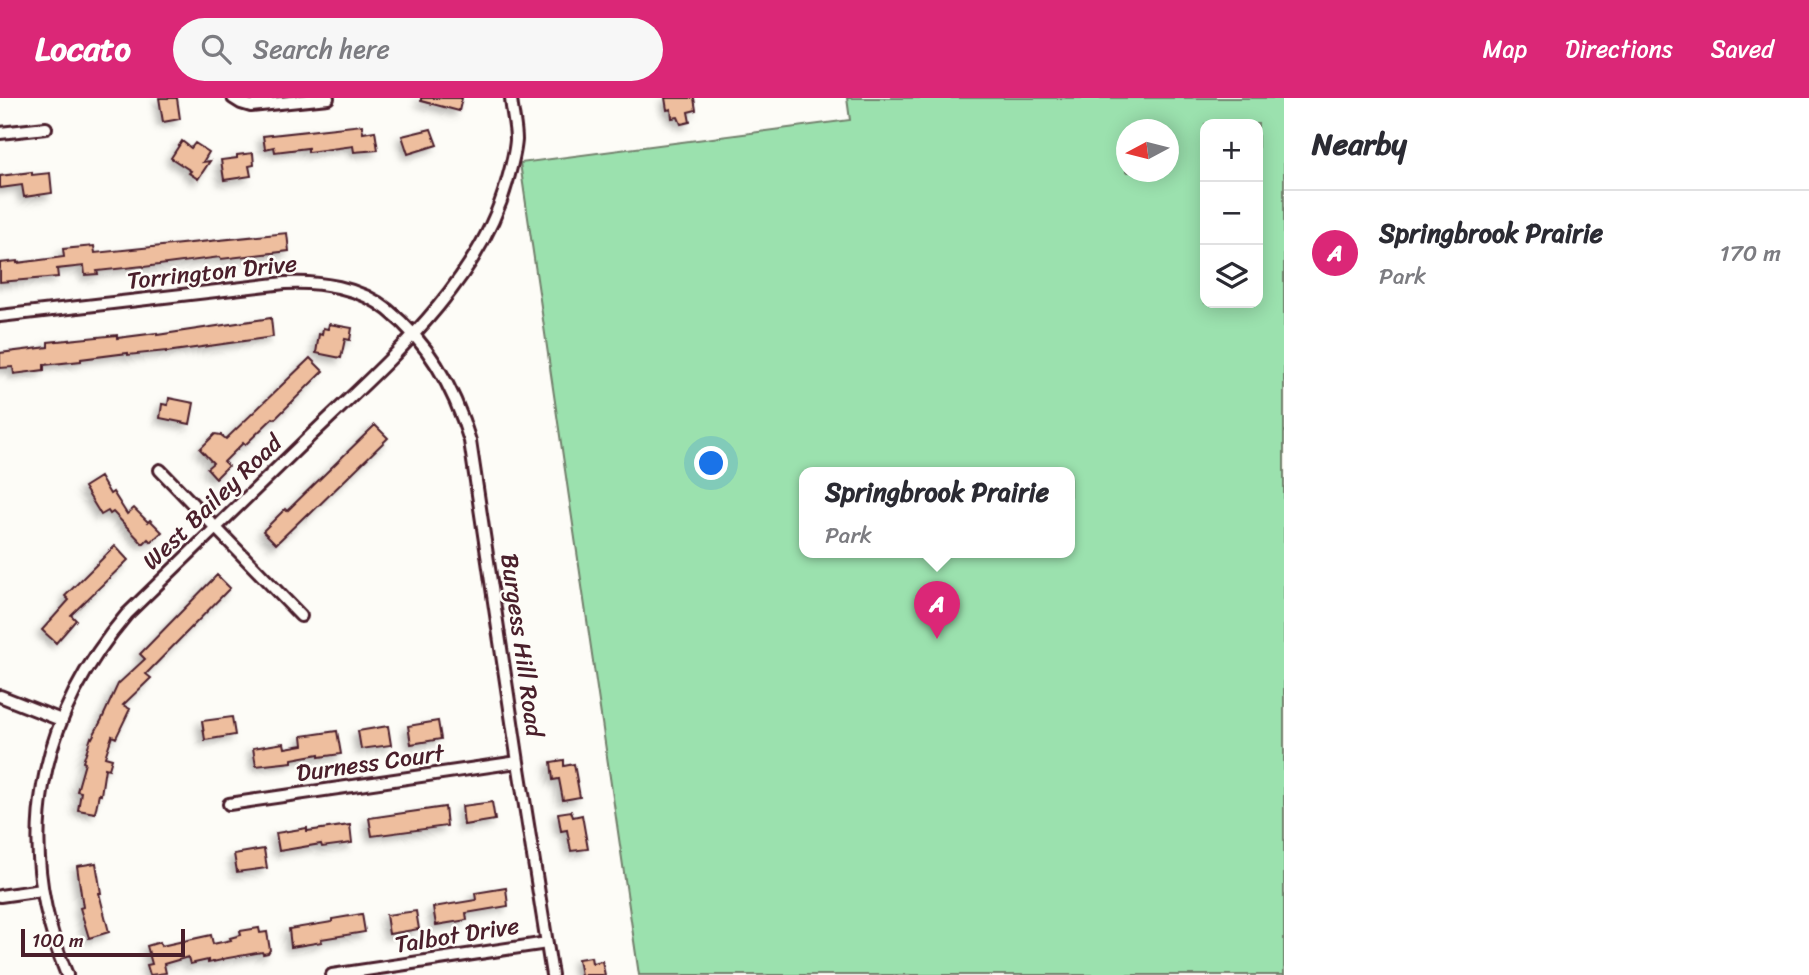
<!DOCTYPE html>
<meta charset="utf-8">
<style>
body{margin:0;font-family:Sriracha,sans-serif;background:#f7f7f7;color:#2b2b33}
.controls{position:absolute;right:21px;top:21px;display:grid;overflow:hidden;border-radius:14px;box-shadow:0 4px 18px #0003}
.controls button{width:63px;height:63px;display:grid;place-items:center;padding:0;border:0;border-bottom:2px solid #e1e1e2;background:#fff;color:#2b2b33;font:35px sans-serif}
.compass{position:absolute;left:1116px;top:21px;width:63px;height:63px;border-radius:50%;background:#fff;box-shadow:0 4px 18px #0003;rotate:263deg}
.scale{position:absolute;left:21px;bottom:18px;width:164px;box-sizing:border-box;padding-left:7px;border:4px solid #4a1f2b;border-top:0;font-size:19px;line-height:24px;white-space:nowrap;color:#4a1f2b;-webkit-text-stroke:5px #fdfcf7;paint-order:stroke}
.you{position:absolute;left:712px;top:366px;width:24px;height:24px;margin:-18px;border:5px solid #fff;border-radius:50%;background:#1a73e8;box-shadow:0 0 0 10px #1a73e833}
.badge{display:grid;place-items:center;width:46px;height:46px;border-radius:50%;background:#db2777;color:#fff;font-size:23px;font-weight:700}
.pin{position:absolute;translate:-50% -58px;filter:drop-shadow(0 2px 4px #0008)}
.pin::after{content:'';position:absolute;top:37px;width:24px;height:21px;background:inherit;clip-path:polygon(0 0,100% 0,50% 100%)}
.popup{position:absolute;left:799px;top:369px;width:276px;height:91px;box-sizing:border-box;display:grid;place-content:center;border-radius:14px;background:#fff;filter:drop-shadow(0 2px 5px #0005);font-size:23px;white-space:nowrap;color:#7c7c81}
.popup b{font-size:26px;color:#2b2b33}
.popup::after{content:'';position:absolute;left:50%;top:100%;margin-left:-14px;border:14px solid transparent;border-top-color:#fff}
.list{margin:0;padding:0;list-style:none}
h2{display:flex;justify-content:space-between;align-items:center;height:91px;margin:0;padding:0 28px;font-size:30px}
h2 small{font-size:23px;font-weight:400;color:#7c7c81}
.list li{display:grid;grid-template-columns:46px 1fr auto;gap:21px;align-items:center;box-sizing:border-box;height:126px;padding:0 28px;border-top:2px solid #e1e1e2}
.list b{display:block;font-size:26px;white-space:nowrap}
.list p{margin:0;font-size:23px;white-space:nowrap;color:#7c7c81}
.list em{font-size:23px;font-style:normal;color:#7c7c81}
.icon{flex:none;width:38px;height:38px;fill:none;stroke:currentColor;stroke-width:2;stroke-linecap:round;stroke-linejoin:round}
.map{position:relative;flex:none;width:1284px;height:877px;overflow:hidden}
header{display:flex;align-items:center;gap:42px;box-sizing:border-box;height:98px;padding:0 35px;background:#db2777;color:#fff}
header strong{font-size:33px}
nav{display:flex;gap:38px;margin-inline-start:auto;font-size:24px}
.search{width:490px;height:63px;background:#f7f7f7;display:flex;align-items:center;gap:18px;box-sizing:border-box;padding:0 24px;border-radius:38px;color:#7c7c81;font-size:26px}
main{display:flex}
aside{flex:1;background:#fff}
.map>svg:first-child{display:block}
.park{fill:#9be1ae;stroke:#72806c;stroke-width:2;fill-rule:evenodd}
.building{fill:#eebe9e;stroke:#4a1f2b;stroke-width:2;filter:url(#shadow)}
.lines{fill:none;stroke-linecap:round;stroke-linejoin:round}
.minor-casing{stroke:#4a1f2b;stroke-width:16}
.minor{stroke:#fdfcf7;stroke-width:10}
.labels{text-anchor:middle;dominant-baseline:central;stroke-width:5;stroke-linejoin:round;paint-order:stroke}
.street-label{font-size:24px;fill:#4a1f2b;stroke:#fdfcf7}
</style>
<header>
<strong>Locato</strong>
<div class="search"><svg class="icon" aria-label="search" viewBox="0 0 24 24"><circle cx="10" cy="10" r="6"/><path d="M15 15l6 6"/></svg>Search here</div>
<nav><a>Map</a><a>Directions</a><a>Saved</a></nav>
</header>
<main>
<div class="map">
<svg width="1284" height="877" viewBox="0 0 1284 877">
<defs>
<filter id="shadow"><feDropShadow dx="-4.5" dy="4.5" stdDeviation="3.5" flood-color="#0004"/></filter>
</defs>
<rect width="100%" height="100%" fill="#fdfcf7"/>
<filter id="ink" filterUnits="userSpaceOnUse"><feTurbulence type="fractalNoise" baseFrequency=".0143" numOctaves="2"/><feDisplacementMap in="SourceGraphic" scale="14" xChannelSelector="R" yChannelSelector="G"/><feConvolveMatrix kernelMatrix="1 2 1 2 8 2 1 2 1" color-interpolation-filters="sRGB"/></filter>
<g filter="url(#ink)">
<path class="park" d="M847,0H1284V877H639L520,65L850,22ZM1205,26H1258V205H1205ZM1126,32H1168V74H1126ZM804,375H1070V455H804Z"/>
<path class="building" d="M159,0H177L180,21L163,24Z
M421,0H462L459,13L421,3Z
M665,0H694L696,12L688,14L690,24L681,26L678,19L672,20L671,11L667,12Z
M362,27L363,35L375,33L378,52L354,54L353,48L308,54V50L275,54L274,49L265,51L263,38Z
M431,31L437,47L408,56L402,38Z
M182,43L191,50L195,45L209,54L203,64L210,63L198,81L189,75L191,73L171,60Z
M253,55L254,67L249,68L251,78L224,82L221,62L237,60V57Z
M32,74V77L50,75L52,95L24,99L22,87L0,90V78Z
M287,135L289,153L221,161L220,159L144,169L143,168L97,173L98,176L85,177L84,168L57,171L58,179L0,184V165L17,163V165L64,159L63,151L94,148L95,155Z
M271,220L273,239L166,254V253L128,257V255L81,261V263L44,267V272L14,276L13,269L0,270V255L48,249V244L117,237V240L157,235V237Z
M329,226L352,230L350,242L345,241L341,260L316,255L319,236L322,237L323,230L328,231Z
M310,260L323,273L275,321L273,320L245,347L243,345L224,364L228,368L216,380L207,370L213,365L200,351L215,336L221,337L226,341Z
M169,300L194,305L190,326L160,320L162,306L168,307Z
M375,327L388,340L308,418L307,416L276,446L263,433L285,411L287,413Z
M100,379L110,396L113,394L127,416L134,410L148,424L150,422L162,434L151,444L148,441L143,446L113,414L110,416L108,413L101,417L84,389Z
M115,448L128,462L71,517L76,522L56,545L42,532L69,502L65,498Z
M217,477L230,490L146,576L151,580L123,607L130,611L116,640L112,638L105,659L112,661L109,671L105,670L101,697L99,696L95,715L78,712L81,694L77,693L85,665L83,664L91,639L92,640L102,621L118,586L145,561L140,556Z
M232,619L235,637L205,642L202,623Z
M438,623L441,641L411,646L408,628Z
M388,628L391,647L361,651L358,633Z
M337,633L341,656L319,659V656L292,661V664L256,668L253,650L284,645L285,650L303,647L302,638Z
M564,662V668L574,666L580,699L563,702L559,681L553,682L551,664Z
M492,704L495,722L464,727L462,708Z
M445,709L447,728L372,738L369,720Z
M571,713L573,719L582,717L588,751L571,753L567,732L561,733L558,715Z
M350,727L352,745L322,749L321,746L279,753L276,735L307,730V733Z
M264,751L267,770L237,774L234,756Z
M96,765L101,795H99L109,834L89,840L80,810L83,809L77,768Z
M506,790L508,808L466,815L467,822L436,827L433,809L476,802L475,795Z
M416,813L419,831L389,836L386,817Z
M362,816L365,834L321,841L322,844L291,849L289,831L332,824V821Z
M259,830L260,835L267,834L270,852L268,855L263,856L262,854L222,861V862L208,865V862L190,866L188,859L164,866L166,875L150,877L147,867L152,866L147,848L160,844L161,848L211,837L213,846L231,842L230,840L241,837L240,833Z
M591,859L592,865L602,863L605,877H581L578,861Z"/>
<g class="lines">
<defs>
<path id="minor" d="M233,0L241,5L251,8L328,0
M0,35L46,30
M0,218L285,185C319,183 360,189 388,212C429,245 455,293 470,343L518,664L552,877
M160,372L301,518
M0,598L61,622
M229,706L518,664
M0,798L42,792
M67,877C13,747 37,622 127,516C186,459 244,402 303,345C379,271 478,190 507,84C511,70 515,56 516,42C516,28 512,14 511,0
M332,877L547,845"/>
</defs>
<use href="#minor" class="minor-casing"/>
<use href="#minor" class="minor"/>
</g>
</g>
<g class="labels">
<g class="street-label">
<text transform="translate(212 174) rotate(-6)">Torrington Drive</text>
<text transform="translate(212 404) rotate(-44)">West Bailey Road</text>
<text transform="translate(522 547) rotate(82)">Burgess Hill Road</text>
<text transform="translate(370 665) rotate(-8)">Durness Court</text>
<text transform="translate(457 837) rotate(-9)">Talbot Drive</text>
</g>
</g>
</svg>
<div class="controls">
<button>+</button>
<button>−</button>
<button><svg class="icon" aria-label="layers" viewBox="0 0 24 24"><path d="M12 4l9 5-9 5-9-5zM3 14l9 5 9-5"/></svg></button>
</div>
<svg class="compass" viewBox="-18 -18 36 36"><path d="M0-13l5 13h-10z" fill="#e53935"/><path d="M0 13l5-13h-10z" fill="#7c7c81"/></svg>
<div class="scale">100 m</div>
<div class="you"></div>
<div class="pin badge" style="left:937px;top:541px">A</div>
<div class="popup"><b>Springbrook Prairie</b>Park</div>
</div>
<aside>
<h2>Nearby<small></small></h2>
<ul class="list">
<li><span class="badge">A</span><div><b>Springbrook Prairie</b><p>Park</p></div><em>170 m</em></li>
</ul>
</aside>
</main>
